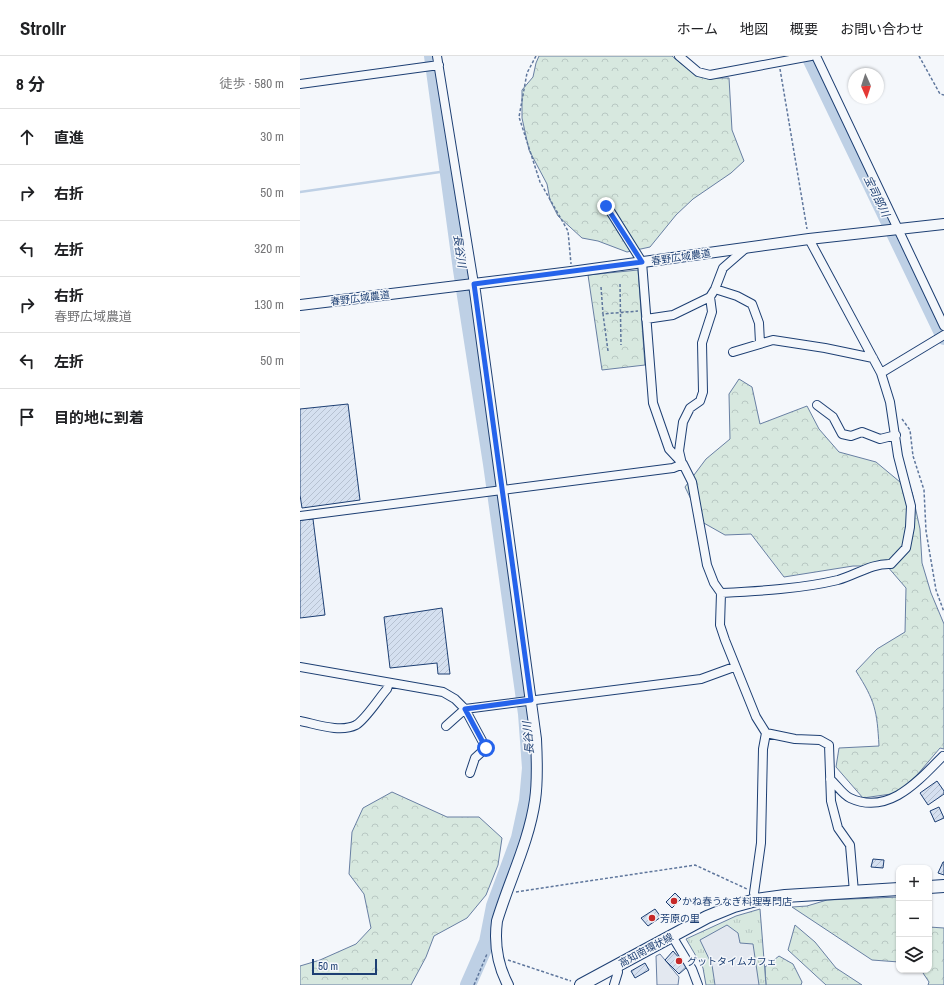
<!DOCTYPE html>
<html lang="ja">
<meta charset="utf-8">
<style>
body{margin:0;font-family:"Archivo Narrow","Noto Sans JP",sans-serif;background:#f2f2f2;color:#202124}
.controls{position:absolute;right:12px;bottom:12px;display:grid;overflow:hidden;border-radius:8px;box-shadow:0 1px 3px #0004}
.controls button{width:36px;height:36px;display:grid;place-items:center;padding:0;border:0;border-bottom:1px solid #e0e0e0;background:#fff;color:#202124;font:20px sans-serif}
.compass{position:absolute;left:548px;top:12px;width:36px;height:36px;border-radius:50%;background:#fff;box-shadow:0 1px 3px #0004;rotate:177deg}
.scale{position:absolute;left:12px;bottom:10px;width:65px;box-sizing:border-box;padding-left:4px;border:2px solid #1d3f73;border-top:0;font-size:11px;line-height:14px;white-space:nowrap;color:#1d3f73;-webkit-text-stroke:3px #f4f7fb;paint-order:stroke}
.stop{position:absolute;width:12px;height:12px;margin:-9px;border:3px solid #2563eb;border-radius:50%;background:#fff}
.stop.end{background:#2563eb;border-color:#fff;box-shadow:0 1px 4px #0008}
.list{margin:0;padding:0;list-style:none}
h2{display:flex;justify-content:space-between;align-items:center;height:52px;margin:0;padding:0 16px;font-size:17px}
h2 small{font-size:13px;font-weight:400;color:#757577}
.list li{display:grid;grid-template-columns:26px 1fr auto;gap:12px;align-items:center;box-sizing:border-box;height:56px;padding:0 16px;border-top:1px solid #e0e0e0}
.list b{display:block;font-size:15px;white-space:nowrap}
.list p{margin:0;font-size:13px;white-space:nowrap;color:#757577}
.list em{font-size:13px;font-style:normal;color:#757577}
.icon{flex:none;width:22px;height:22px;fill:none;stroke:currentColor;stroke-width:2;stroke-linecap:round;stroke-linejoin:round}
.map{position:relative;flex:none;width:644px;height:929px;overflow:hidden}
header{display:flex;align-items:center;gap:24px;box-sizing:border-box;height:56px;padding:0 20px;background:#fff;border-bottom:1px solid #e0e0e0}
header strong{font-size:19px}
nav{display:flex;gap:22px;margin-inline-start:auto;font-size:14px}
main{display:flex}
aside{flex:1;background:#fff}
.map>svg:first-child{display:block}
.forest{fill:url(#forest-crowns);stroke:#687fa3}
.park{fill:url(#park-tufts);stroke:#687fa3}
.parking{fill:#e3e8f0;stroke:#687fa3}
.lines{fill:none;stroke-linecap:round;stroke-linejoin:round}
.stream{stroke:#bed0e5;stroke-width:2.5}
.river{stroke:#bed0e5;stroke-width:16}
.building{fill:url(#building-hatch);stroke:#1d3f73}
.minor-casing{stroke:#1d3f73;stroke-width:10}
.tertiary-casing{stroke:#1d3f73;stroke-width:12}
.primary-casing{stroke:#1d3f73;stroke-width:14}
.path{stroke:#5e769c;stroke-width:1.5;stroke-dasharray:3 2;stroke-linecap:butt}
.minor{stroke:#f4f7fb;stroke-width:8}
.tertiary{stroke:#f4f7fb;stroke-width:10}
.primary{stroke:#f4f7fb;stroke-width:12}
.route{stroke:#2563eb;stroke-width:5}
.poi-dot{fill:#c62828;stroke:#f4f7fb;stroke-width:1.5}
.labels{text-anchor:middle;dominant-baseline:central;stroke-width:3;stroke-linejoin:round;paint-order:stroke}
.street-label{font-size:10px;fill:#1d3f73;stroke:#f4f7fb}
.poi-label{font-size:10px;fill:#1d3f73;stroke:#f4f7fb;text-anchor:start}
.water-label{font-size:11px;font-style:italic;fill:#1d3f73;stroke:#f4f7fb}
</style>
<header>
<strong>Strollr</strong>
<nav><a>ホーム</a><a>地図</a><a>概要</a><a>お問い合わせ</a></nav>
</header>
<main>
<aside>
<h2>8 分<small>徒歩 · 580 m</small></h2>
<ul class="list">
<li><svg class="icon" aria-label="ahead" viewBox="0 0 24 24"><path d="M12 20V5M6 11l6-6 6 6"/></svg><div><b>直進</b></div><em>30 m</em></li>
<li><svg class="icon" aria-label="right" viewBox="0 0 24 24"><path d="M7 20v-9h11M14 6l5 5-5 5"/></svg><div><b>右折</b></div><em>50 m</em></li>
<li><svg class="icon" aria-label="left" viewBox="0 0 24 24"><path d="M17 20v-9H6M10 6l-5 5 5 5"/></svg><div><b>左折</b></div><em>320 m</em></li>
<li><svg class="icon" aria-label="right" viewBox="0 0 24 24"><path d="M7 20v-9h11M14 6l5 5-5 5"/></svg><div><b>右折</b><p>春野広域農道</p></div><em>130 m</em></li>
<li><svg class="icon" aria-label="left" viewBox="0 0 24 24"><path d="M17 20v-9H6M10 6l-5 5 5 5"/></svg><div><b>左折</b></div><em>50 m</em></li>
<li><svg class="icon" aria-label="arrive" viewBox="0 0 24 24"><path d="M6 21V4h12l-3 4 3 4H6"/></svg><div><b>目的地に到着</b></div></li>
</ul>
</aside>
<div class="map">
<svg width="644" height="929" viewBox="0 0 644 929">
<defs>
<pattern id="forest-crowns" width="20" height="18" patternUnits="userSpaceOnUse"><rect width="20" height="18" fill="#d7e8df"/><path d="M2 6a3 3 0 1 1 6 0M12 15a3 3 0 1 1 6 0" fill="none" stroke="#b8c8c3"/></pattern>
<pattern id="park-tufts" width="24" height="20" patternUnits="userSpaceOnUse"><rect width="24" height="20" fill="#d7e8df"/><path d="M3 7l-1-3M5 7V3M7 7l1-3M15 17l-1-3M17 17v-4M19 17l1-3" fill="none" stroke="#b8c8c3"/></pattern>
<pattern id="building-hatch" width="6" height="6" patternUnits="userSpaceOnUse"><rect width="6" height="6" fill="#d5e0f0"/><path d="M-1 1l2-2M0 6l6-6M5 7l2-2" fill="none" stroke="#b6c1d1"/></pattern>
</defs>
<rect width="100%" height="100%" fill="#f4f7fb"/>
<path class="forest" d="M239,0H372L384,10L412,22H429L432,74L444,105L431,117L393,143L376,159L350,191L327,196L298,185L282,182L258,160L250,144L247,128L229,94L222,62V34L233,21L236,7Z
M338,214L345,309L302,314L288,219Z
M439,323L452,331L460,368L507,350L519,373L539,396L576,406L612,436L620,473L622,507L631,537L644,568V693L640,692L617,719L598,737L563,742L536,711L539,692L579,690C577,654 575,645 556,615L577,593L605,576L606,532L587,510H553L484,521L451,478L425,479L402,466L385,431L406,403L430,383L429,338Z
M92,736L147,761H179L202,782L198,809L186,839L167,862L134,880L126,901L111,929H0V910L20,904L56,888L71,872L64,838L49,818L52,776L63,752Z
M599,841V906L572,904L492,851L507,850L527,844Z
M495,869L515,886L536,912L562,929H526L488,894Z
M629,871L644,872V929H628L629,926L621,914H629Z
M479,900L493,908L502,926L501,929H466L465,911Z"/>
<path class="park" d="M460,853L466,929H406L403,912L386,883L436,860Z"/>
<path class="parking" d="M427,869L438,877L440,887L453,888L459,929H415L412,909L400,884Z
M360,898L379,921L378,929H357L356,900Z"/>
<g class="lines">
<path class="stream" d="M0,136L147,115"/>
<path class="river" d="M132,0L161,214L191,408L226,658L230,712L227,745L219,782L194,850L187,886L168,929
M509,0L644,281"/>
</g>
<path class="building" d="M48,348L60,444L2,452L0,439V353Z
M13,463L25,559L0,562V464Z
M142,552L150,618H138L137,607L90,612L84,561Z
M637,725L644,735V738L628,749L620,737Z
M639,751L644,762L635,766L630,755Z
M573,803L584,804L583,812L571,811Z
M643,806H644V819L638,817Z
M375,837L381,843L372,852L366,846Z
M355,853L361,861L348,870L341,862Z
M373,895L387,911L379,918L365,904Z
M345,907L349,914L335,922L331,915Z"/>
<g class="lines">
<defs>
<path id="minor" d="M137,0L174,228
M379,0L398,16L410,19L511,0
M516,0L644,270
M0,28L139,9
M307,150L342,206L353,347L369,393L383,408L392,426L407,509L414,527L421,537L420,569L425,584L456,661L466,677L463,693L461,787L454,837L456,844
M415,233L437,240L452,248L459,267L460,287
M346,263L373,259L410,241L415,233L423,212L446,192
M433,296L473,284L525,292L573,302
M581,317L644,279
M517,349L533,361L542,378L551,380L562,376L580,383L596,379
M382,408L379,395L383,366L390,352L400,345L403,336L402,287L412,256L410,241
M0,460L373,412L383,408
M421,537C460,535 500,533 538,524C556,519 572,507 591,508L606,492L610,471L611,450L598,400L590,346L581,317L509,183
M0,611L143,636L155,643L165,653L401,623L434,611
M0,665C16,668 40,677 56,669C66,663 79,642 87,633L89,627
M146,670L165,653L186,692L175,702L170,717
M466,677L495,683L520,684L529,689L531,745L538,772L550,789L554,836
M530,723C536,728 543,739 550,742C589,760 619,724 643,700
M372,880L392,913L398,929
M314,929L318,916L317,910"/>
<path id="tertiary" d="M174,228L236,683C237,703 238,724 235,744C229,786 209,825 197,865C194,888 197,908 208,929
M0,249L271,216L509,183L644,168"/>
<path id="primary" d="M629,831L644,830
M281,929L407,861L434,850L456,844L485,840L599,833"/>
</defs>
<use href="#minor" class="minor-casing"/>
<use href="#tertiary" class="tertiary-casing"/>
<use href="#primary" class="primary-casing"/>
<path class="path" d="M236,0L227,17L219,61L240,126L268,175L271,208
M619,0L640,38L644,39
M480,13L507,173
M320,228L321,289
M301,231L303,258
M308,295L303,258L338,255
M602,363L610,374L613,400L624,434L626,475L636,534L644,556
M216,836L395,809L447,833
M208,904L271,925
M174,929L187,898"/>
<use href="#minor" class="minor"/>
<use href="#tertiary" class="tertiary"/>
<use href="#primary" class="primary"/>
</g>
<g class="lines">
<path class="route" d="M186,692L165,653L231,644L174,228L342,206L306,150"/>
</g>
<g class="poi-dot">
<circle cx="374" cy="845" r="4"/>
<circle cx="352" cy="862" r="4"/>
<circle cx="379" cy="905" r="4"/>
</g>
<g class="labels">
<g class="street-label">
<text transform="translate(381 201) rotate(-8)">春野広域農道</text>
<text transform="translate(60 242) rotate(-7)">春野広域農道</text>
<text transform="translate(346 894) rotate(-28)">高知南環状線</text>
</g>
<g class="poi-label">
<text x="382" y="845">かね春うなぎ料理専門店</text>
<text x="360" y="862">芳原の里</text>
<text x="387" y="905">グットタイムカフェ</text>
</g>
<g class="water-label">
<text transform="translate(577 140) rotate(64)">宝司部川</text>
<text transform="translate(160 195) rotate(82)">長谷川</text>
<text transform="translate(228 682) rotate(-95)">長谷川</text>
</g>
</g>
</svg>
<div class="controls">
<button>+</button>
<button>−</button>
<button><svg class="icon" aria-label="layers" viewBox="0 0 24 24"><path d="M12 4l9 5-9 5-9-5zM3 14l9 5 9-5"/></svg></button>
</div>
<svg class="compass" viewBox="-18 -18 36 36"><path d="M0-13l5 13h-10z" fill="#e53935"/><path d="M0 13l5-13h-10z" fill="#757577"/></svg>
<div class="scale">50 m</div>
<div class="stop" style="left:186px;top:692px"></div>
<div class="stop end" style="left:306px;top:150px"></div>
</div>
</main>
